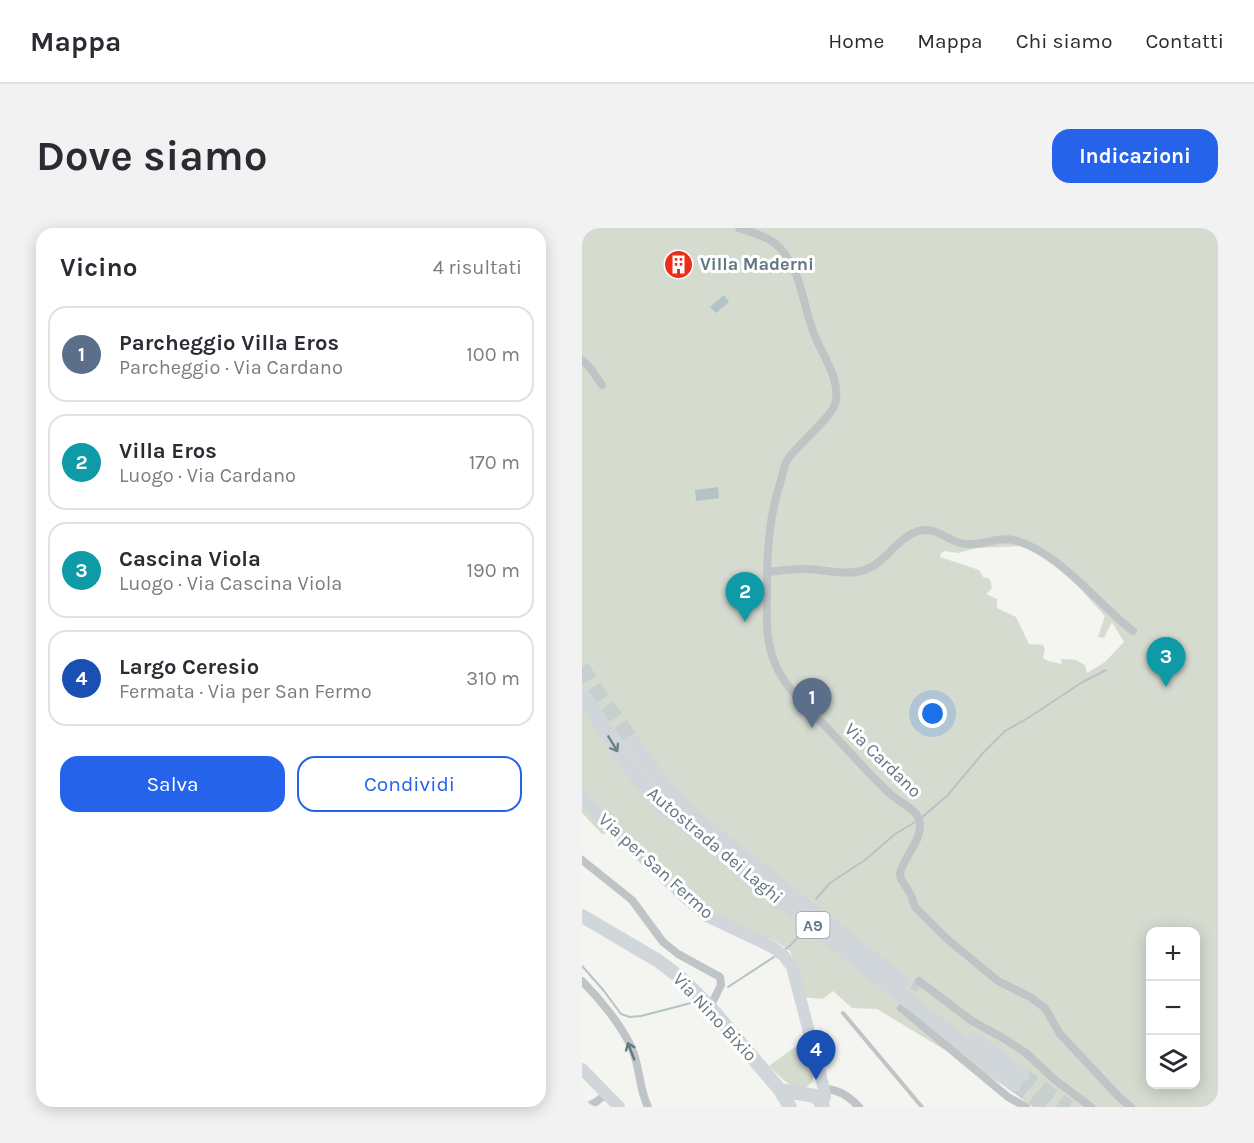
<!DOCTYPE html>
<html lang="it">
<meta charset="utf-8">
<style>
body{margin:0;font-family:Karla,sans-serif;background:#f2f2f3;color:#2b2b33}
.controls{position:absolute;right:18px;bottom:18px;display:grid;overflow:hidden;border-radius:12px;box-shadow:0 3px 15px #0003}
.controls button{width:54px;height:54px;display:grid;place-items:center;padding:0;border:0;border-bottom:2px solid #e1e1e2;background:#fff;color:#2b2b33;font:30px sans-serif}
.you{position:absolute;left:351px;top:486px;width:21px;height:21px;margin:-15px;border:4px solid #fff;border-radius:50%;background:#1a73e8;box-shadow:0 0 0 9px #1a73e833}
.badge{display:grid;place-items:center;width:39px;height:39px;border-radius:50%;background:#2563eb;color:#fff;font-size:20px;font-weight:700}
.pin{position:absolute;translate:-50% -50px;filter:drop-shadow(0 2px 3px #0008)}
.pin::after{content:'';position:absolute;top:32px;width:21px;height:18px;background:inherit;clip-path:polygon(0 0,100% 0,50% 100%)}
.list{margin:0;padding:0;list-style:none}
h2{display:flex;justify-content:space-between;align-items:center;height:78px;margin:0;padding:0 24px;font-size:26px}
h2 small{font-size:20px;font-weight:400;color:#7c7c81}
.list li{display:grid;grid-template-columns:39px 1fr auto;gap:18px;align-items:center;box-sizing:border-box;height:96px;margin:0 12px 12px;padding:0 12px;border:2px solid #e1e1e2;border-radius:18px}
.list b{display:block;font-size:22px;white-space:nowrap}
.list p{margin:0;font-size:20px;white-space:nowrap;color:#7c7c81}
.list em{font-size:20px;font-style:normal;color:#7c7c81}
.actions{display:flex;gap:12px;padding:18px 24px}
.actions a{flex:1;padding:14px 0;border:2px solid #2563eb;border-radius:18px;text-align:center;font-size:21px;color:#2563eb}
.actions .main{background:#2563eb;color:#fff}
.icon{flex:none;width:33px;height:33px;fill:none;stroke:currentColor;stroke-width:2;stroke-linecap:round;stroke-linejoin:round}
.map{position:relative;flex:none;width:636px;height:879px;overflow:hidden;border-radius:18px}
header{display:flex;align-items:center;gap:36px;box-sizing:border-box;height:84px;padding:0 30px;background:#fff;border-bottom:2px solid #e1e1e2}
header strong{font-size:28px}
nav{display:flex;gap:33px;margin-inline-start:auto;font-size:21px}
.intro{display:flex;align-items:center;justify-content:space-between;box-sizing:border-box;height:144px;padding:0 36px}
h1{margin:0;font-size:42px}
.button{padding:15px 27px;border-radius:18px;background:#2563eb;color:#fff;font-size:21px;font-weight:700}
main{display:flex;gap:36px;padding:0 36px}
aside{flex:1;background:#fff;border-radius:18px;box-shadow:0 3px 15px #0003}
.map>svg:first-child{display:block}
.green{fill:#d6dbd0;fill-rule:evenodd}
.water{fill:#b4c4c6}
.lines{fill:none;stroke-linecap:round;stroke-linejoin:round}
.stream{stroke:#b4c4c6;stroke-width:2}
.street-tunnel{stroke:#c8cfcf;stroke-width:8;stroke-dasharray:8 4;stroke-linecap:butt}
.highway-tunnel{stroke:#c8cfcf;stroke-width:15;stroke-dasharray:15 8;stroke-linecap:butt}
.lane{stroke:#bfc4c6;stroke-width:4}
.street{stroke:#bfc4c6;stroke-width:8}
.secondary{stroke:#d0d6da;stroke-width:12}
.primary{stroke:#d0d6da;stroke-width:14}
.highway{stroke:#d0d6da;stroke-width:15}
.oneway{stroke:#6d818b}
.oneway2{stroke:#627882}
.labels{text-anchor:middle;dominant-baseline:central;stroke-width:6;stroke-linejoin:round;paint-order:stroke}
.shield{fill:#fff;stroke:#91a0a8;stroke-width:1.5}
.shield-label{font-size:16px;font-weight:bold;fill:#627882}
.poi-label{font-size:18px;font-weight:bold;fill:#627882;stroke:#fff;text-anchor:start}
.street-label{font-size:18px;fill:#627882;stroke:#fff}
</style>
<header>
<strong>Mappa</strong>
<nav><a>Home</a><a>Mappa</a><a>Chi siamo</a><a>Contatti</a></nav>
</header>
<div class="intro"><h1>Dove siamo</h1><a class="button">Indicazioni</a></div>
<main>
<aside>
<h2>Vicino<small>4 risultati</small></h2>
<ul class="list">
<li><span class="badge" style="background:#5c6f8a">1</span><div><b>Parcheggio Villa Eros</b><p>Parcheggio · Via Cardano</p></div><em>100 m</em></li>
<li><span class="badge" style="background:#0f9aa8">2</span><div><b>Villa Eros</b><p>Luogo · Via Cardano</p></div><em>170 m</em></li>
<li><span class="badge" style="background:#0f9aa8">3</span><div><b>Cascina Viola</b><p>Luogo · Via Cascina Viola</p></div><em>190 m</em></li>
<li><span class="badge" style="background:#1a4fb4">4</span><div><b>Largo Ceresio</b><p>Fermata · Via per San Fermo</p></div><em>310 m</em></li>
</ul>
<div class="actions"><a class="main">Salva</a><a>Condividi</a></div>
</aside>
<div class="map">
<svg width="636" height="879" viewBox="0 0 636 879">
<rect width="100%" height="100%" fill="#f4f4f0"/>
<path class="green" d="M0,0H636V879H450L429,862L295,781L270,780L251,763L241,771L219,769L217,750L208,723L195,714L165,703L122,684L38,604L20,606L0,585ZM439,318C473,328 499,362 523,388L516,409L522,410L530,394L542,414L523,434L505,445L503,437L494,432L479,431L480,436L466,433L461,430L463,421L461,417L447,416L434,389L415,380V371L404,366L410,360L408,351L401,349L397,342L358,329L359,325L363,323L376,325L395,320ZM568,704H614V856H568Z
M217,816C223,826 241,847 226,858C222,861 217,861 213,859C203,855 195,845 187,838Z"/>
<path class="water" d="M142,67L147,74L134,85L128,79Z
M136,259L137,270L114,273L113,262Z"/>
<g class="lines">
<path class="stream" d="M339,590L365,568L401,525L423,503L446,490L499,455L524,442
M234,671L248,655L283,632L313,606L335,593
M201,723L209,717L220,704
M0,738L22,763L39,786L48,789L59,788L109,775
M146,759L195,727"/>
<path class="street-tunnel" d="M324,772L337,753"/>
<path class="highway-tunnel" d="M0,439L12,459L51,514
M440,847L487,879
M432,856L466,879"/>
<path class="lane" d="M261,785L340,879"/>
<path class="street" d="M157,0C172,5 187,9 198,20C220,43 221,80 233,108C241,129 257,148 254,172C253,187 216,216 206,231C202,237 201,245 199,252C187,288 185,323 185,360C185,383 183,405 190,427C199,458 226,480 247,502C267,523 286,545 307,565C316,574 337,581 338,596C339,615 321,629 318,646L319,651L329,667L333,679L364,710L416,753L448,769L463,780L478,806L537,869L549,879
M0,132L9,141L20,157
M185,344C197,343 210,341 222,341C242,341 266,349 285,341C305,333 315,310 336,303C352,298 364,311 378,315C397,320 415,308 432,312C476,323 516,376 551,403
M0,632L50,672L81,714L96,726L138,749L139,757L128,779
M0,753C17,770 41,799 50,821C58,839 57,861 66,879
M337,753L390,793L421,810L444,825L473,852L509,879
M319,780L426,869L444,879
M242,861C256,861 268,869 277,879
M4,879L14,874L24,866"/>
<path class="secondary" d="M0,568L19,590L105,671L125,688L192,720L202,728L210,739L242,861L243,869L240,877
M0,841L37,879"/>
<path class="primary" d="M0,688L75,732L99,750L128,779L198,862L208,879
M198,862L233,868L238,873L241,879"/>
<path class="highway" d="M1,467C27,507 49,548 85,582L432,856
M51,514C70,543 89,568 115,592L320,754
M393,812L440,847"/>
</g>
<defs><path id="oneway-shaft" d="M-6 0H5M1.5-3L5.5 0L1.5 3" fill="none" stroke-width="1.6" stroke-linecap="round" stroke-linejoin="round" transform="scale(1.5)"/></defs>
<use class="oneway" href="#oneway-shaft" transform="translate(31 516) rotate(59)"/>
<use class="oneway2" href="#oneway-shaft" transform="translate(49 823) rotate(-111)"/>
<defs>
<symbol id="building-disc" viewBox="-11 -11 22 22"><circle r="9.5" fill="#eb2d19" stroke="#fff"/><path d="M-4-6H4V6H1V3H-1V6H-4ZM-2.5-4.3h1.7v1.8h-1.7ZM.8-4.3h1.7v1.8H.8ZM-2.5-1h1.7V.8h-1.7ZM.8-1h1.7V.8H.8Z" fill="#fff"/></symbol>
</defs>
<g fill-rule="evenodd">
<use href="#building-disc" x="80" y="20" width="33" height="33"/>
</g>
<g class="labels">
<rect class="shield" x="214.5" y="684" width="33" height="26" rx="4.5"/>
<g class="shield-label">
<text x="231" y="697">A9</text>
</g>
<g class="poi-label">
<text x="118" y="36">Villa Maderni</text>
</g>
<g class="street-label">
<text transform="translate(301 532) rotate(44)">Via Cardano</text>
<text transform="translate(133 617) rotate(40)">Autostrada dei Laghi</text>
<text transform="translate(74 638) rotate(42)">Via per San Fermo</text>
<text transform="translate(133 789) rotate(47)">Via Nino Bixio</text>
</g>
</g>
</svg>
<div class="controls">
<button>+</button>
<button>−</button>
<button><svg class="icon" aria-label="layers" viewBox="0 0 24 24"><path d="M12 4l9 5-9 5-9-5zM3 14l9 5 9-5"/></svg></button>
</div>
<div class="you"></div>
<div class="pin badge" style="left:230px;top:500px;background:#5c6f8a">1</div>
<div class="pin badge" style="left:163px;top:394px;background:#0f9aa8">2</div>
<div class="pin badge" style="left:584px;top:459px;background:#0f9aa8">3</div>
<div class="pin badge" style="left:234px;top:852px;background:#1a4fb4">4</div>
</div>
</main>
